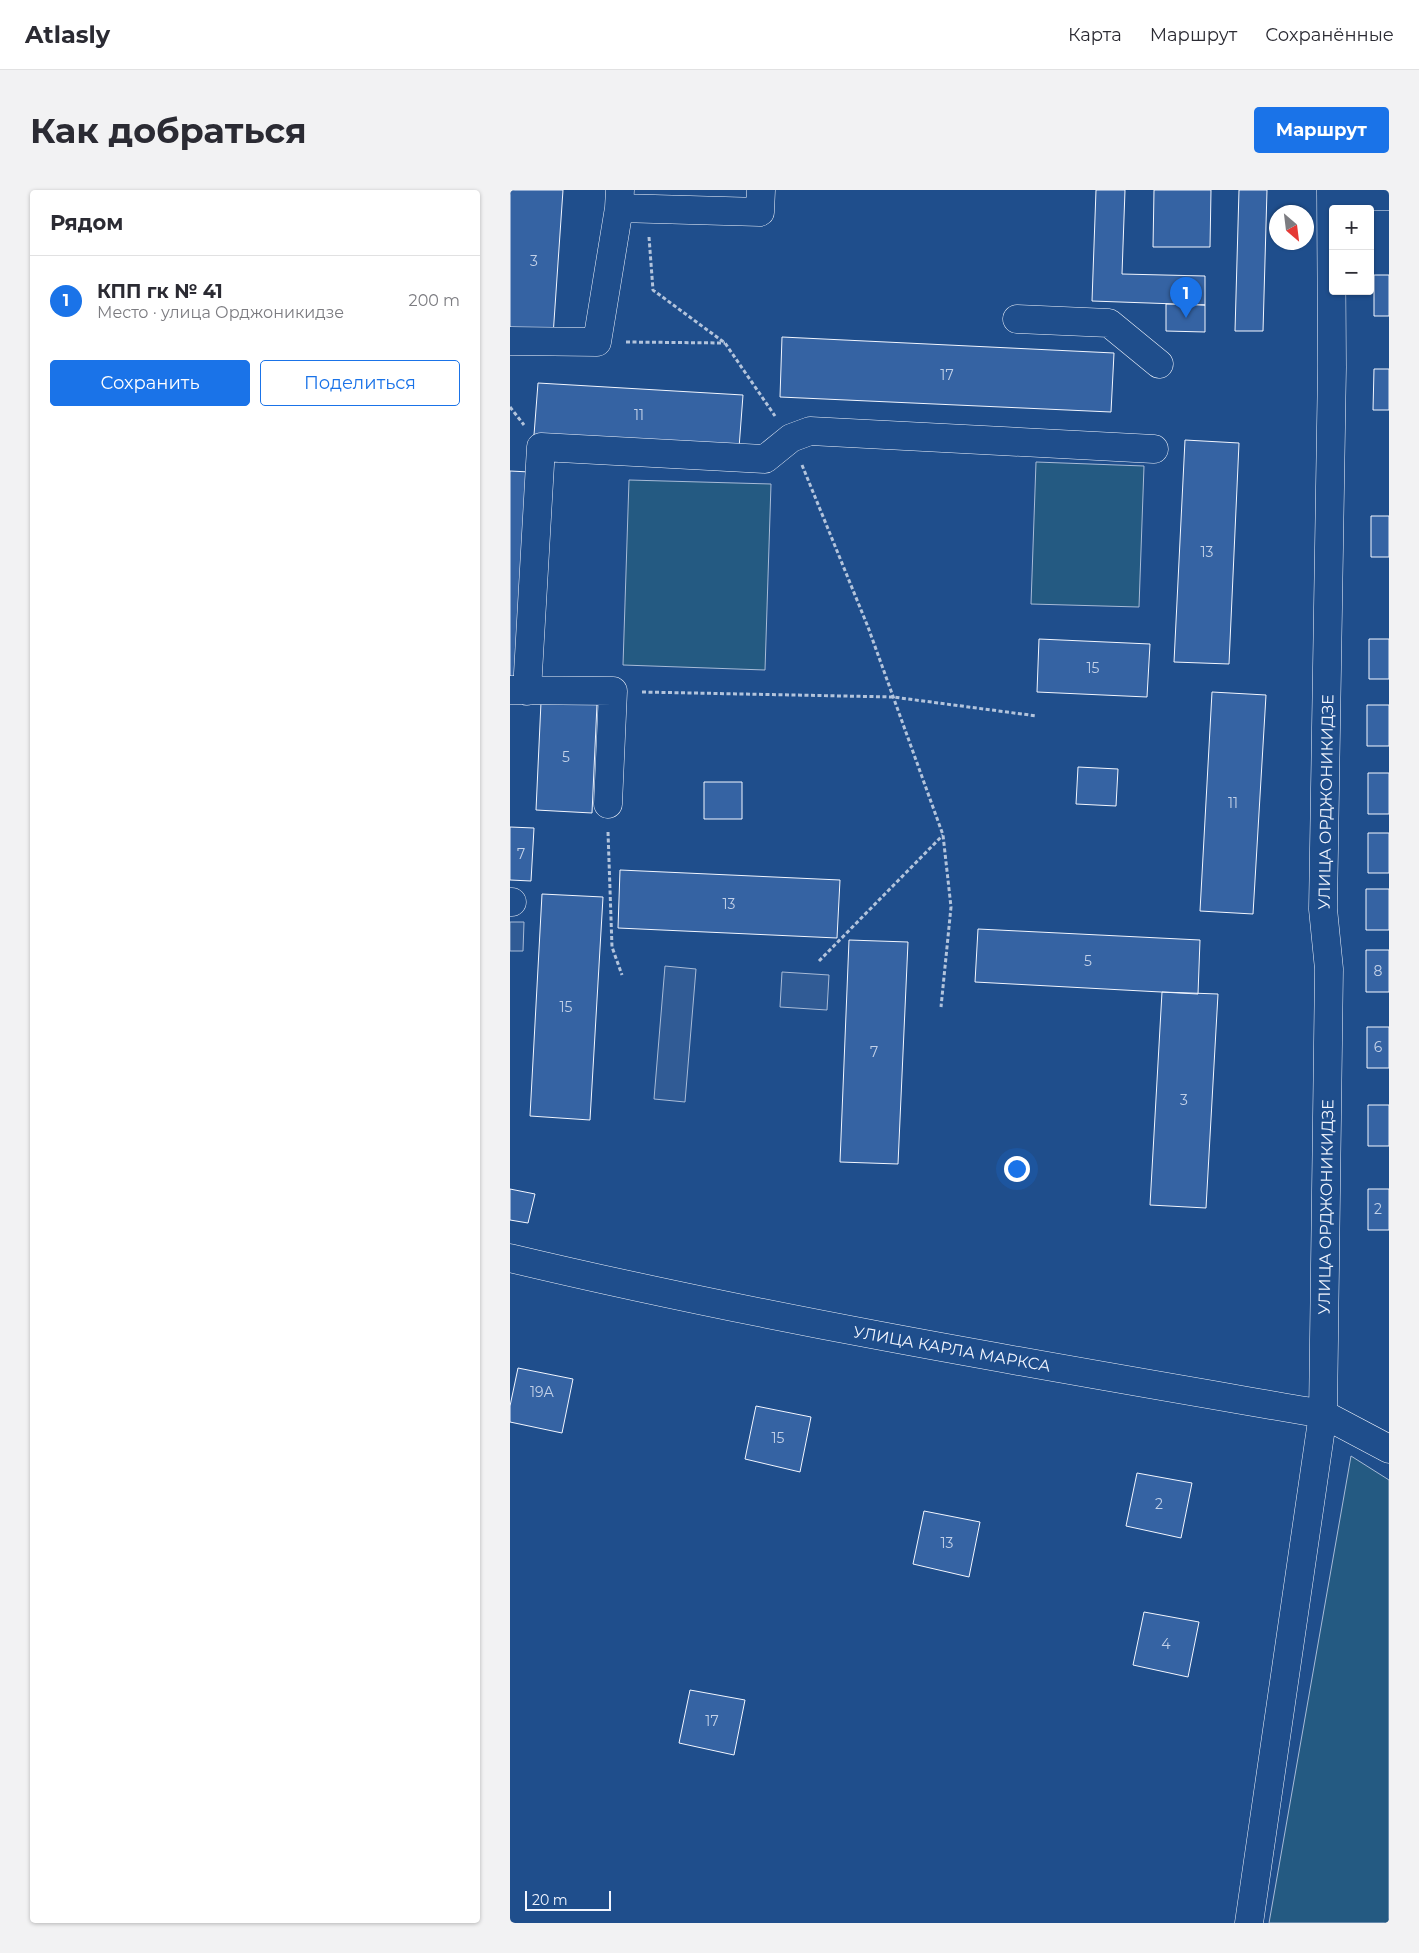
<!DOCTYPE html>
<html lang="ru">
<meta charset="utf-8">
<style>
body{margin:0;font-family:Montserrat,sans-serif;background:#f2f2f3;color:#2b2b33}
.controls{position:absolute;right:15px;top:15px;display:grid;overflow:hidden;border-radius:5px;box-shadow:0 1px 4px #0004}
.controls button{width:45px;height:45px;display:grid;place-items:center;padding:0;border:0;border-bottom:1px solid #e1e1e2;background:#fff;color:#2b2b33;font:25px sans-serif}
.compass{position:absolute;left:759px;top:15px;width:45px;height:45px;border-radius:50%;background:#fff;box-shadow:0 1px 4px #0004;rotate:152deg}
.scale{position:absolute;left:15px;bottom:12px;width:86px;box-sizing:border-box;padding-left:5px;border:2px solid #f2f6ff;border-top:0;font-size:14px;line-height:18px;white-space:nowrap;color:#f2f6ff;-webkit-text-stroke:4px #1f4e8c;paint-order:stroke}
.you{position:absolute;left:506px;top:978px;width:18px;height:18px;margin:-12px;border:4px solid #fff;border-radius:50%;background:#1a73e8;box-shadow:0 0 0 8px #1a73e833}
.badge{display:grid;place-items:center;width:32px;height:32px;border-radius:50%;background:#1a73e8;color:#fff;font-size:16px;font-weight:700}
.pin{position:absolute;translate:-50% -41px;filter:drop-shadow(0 1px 2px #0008)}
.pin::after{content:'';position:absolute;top:26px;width:18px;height:15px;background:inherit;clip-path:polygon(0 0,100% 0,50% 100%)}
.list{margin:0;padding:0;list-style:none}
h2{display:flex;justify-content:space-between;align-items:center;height:65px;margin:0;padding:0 20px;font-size:21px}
h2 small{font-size:16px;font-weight:400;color:#7c7c81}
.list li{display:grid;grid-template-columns:32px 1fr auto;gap:15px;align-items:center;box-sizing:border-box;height:90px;padding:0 20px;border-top:1px solid #e1e1e2}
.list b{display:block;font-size:19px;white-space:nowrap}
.list p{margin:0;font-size:16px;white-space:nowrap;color:#7c7c81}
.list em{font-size:16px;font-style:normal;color:#7c7c81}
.actions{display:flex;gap:10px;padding:15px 20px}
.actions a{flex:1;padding:11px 0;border:1px solid #1a73e8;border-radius:5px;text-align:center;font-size:18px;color:#1a73e8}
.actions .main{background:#1a73e8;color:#fff}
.map{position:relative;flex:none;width:879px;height:1733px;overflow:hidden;border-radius:5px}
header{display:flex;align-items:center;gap:30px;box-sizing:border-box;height:70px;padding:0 25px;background:#fff;border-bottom:1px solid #e1e1e2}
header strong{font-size:24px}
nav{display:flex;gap:28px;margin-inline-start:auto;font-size:18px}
.intro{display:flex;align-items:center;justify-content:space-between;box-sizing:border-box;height:120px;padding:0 30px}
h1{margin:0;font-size:35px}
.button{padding:12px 22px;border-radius:5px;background:#1a73e8;color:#fff;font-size:18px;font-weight:700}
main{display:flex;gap:30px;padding:0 30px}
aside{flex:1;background:#fff;border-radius:5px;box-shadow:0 1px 4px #0004}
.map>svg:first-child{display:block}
.green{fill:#245a82;stroke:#a8bbd7}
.parking{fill:#305b95;stroke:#a8bbd7}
.building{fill:#3563a3;stroke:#f2f6ff}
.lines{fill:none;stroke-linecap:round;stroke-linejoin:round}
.minor-casing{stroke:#f2f6ff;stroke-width:29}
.path{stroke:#b3c4dc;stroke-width:3;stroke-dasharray:4 2.5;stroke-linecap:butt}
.minor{stroke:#1f4e8c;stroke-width:28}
.labels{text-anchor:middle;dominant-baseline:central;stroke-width:4;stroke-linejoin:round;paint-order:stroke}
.number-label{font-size:14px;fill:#c3d1e8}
.street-label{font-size:16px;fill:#f2f6ff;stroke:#1f4e8c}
</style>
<header>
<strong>Atlasly</strong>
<nav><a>Карта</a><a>Маршрут</a><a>Сохранённые</a></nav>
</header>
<div class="intro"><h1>Как добраться</h1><a class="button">Маршрут</a></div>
<main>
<aside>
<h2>Рядом<small></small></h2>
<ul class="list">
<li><span class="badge">1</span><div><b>КПП гк № 41</b><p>Место · улица Орджоникидзе</p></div><em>200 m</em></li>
</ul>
<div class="actions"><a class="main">Сохранить</a><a>Поделиться</a></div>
</aside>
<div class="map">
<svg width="879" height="1733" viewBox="0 0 879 1733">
<rect width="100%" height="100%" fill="#1f4e8c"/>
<path class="green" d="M526,272L634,276L629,417L521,414Z
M119,290L261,294L255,480L113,475Z
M841,1266L879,1290V1733H759Z"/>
<path class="parking" d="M0,732H14L13,761H0Z
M155,776L186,779L175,912L144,909Z
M272,782L319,785L317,820L270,817Z"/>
<path class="building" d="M0,0H53L43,146L0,143Z
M586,0H615L612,84L695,86V115L582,111Z
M644,0H701L700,57H643Z
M729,0H757L753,141H725Z
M864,85H879V126H864Z
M656,114L695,115V142L656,141Z
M272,147L604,163L601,222L270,207Z
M864,179H879V220H863Z
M28,193L233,205L229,258L24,245Z
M675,250L729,253L719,474L664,472Z
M0,281L20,282L10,489H0Z
M861,326H879V367H861Z
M529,449L640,454L637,507L527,502Z
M859,449H879V489H859Z
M702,502L756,505L743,724L690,721Z
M31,512L87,514L82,623L26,620Z
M857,515H879V556H857Z
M568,577L608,579L606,616L566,614Z
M858,583H879V624H858Z
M194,592H232V629H194Z
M0,637L24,638L21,691L0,690Z
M858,643H879V683H858Z
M110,680L330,690L327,748L108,738Z
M856,699H879V740H856Z
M32,704L93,707L80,930L20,926Z
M468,739L690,750L688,804L465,792Z
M339,750L398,752L388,974L330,972Z
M856,760H879V802H856Z
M652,802L708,804L696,1018L640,1015Z
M857,837H879V878H857Z
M858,915H879V956H858Z
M0,999L25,1004L18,1033L0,1030Z
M858,999H879V1040H858Z
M8,1178L63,1189L52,1243L0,1232V1216Z
M246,1216L301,1227L290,1282L235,1269Z
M627,1283L682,1293L671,1348L616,1336Z
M414,1321L470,1332L459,1387L403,1374Z
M634,1422L689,1432L678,1487L623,1475Z
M180,1500L235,1510L224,1565L169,1553Z"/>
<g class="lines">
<defs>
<path id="minor" d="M821,6H879
M109,18L250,22L251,0
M507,129L599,133L649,174
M0,151L87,152L109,18L110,0
M0,500L103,501L98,614
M17,501L31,257L255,269L281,248L300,241L644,259
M0,712H2
M0,1068C269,1132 541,1177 813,1224L879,1259
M739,1733L813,1224L819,779L813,719L822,177L821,0"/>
</defs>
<use href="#minor" class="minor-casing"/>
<path class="path" d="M139,47L143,100L215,153L265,226
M116,152L215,153
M0,217L14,235
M292,275L358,437L433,645L441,717L431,817
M132,502L383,507L527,526
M98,642L102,757L112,785
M309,771L433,645"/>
<use href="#minor" class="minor"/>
</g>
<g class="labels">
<g class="number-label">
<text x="24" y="71">3</text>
<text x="437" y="185">17</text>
<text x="129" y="225">11</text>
<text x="697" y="362">13</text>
<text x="583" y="478">15</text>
<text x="56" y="567">5</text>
<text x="723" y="613">11</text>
<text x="11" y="664">7</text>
<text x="219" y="714">13</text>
<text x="578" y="771">5</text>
<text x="868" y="781">8</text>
<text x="56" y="817">15</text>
<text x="868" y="857">6</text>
<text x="364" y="862">7</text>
<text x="674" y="910">3</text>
<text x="868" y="1019">2</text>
<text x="32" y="1202">19А</text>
<text x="268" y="1248">15</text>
<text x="649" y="1314">2</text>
<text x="437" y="1353">13</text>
<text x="656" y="1454">4</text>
<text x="202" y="1531">17</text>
</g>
<g class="street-label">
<text transform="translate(816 612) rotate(-89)">УЛИЦА ОРДЖОНИКИДЗЕ</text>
<text transform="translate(816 1017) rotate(-89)">УЛИЦА ОРДЖОНИКИДЗЕ</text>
<text transform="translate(442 1159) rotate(10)">УЛИЦА КАРЛА МАРКСА</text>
</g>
</g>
</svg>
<div class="controls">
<button>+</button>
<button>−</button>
</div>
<svg class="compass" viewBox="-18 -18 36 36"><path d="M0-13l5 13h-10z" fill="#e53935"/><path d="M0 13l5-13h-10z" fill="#7c7c81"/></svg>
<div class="scale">20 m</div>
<div class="you"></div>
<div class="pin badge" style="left:676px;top:128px">1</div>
</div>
</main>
